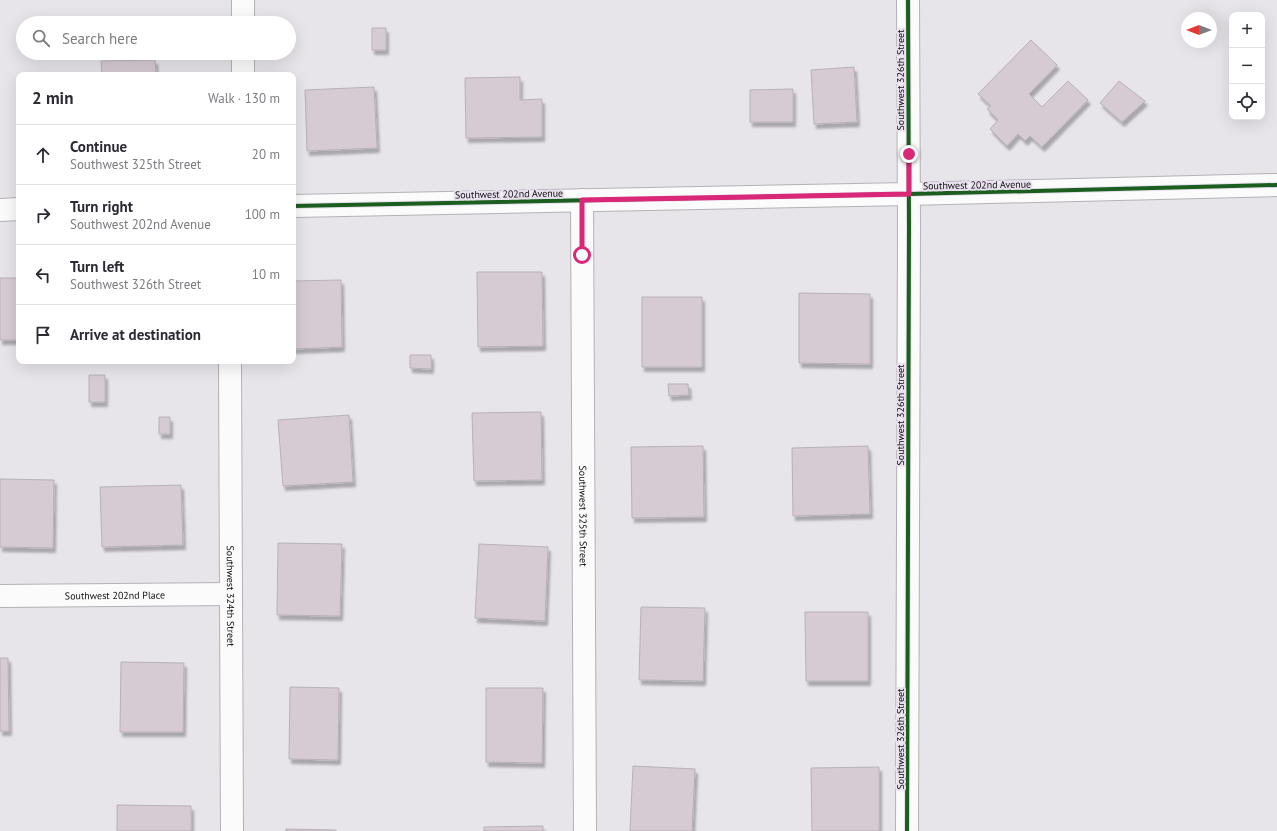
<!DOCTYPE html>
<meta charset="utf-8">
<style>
body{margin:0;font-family:"PT Sans",sans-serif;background:#f2f2f3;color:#2b2b33}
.controls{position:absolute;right:12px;top:12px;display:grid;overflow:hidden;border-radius:8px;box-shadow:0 4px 16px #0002}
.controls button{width:36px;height:36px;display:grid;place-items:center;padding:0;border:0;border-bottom:1px solid #e1e1e2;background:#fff;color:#2b2b33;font:20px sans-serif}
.compass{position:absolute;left:1181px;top:12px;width:36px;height:36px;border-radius:50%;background:#fff;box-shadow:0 4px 16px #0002;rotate:270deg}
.stop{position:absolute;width:12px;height:12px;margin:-9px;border:3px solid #db2777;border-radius:50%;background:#fff}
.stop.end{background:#db2777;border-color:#fff;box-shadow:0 1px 4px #0008}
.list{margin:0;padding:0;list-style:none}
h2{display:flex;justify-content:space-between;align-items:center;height:52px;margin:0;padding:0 16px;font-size:17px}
h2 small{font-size:13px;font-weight:400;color:#7c7c81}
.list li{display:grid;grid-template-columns:26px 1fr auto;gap:12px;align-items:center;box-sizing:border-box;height:60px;padding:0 16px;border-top:1px solid #e1e1e2}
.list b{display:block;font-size:15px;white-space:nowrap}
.list p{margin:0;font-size:13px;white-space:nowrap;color:#7c7c81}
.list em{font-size:13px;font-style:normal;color:#7c7c81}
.icon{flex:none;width:22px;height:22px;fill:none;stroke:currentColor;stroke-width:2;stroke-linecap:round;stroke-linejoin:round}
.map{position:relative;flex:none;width:1277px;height:831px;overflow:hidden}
.search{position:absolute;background:#fff;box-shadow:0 4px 16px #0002;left:16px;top:16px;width:280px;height:44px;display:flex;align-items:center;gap:10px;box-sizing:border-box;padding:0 14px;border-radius:22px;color:#7c7c81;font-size:15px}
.panel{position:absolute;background:#fff;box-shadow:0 4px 16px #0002;left:16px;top:72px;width:280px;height:292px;border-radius:8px}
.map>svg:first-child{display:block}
.building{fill:#d7cbd3;stroke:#b6b2b6;filter:url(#shadow)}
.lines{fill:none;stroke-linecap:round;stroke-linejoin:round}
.minor-casing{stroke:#b4b2b6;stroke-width:24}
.tertiary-casing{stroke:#b4b2b6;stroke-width:24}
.minor{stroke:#fbfbfc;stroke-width:22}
.tertiary{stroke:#fbfbfc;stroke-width:22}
.cycleway-casing{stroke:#e8e1ed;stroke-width:6}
.cycleway{stroke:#1b5e20;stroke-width:4}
.route{stroke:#db2777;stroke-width:5}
.labels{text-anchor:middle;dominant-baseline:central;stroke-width:4;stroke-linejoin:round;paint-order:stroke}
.street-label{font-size:10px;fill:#110e12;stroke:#e8e1ed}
</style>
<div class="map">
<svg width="1277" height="831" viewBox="0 0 1277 831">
<defs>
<filter id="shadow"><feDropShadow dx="2.5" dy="4.5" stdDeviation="1" flood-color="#0004"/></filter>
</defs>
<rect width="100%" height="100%" fill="#e7e4ea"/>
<path class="building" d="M372,28H386V50H372Z
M1031,40L1057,65L1029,94L1042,107L1068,81L1088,100L1042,147L1030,136L1025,141L1018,134L1007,146L990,129L998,120L987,109L991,106L978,94Z
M155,60L156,75H102L101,61Z
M854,67L857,122L814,124L811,70Z
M520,77V100L542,99V137L466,138L465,78Z
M1119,81L1145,101L1122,122L1100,103Z
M374,87L377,148L307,151L305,90Z
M793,89V122H750V90Z
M477,272H542L543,346L478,347Z
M0,278H19V340H0Z
M341,280L342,347L293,349V281Z
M799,293L870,294V364L799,363Z
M642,297H702V367H642Z
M410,355H431V369L410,368Z
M89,375H105V402H89Z
M668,384H688L689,395L669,396Z
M541,412L542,480L474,481L472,413Z
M349,415L353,482L283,486L278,420Z
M159,417H170V434H159Z
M703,446L704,517L632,518L631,447Z
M868,446L870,514L793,516L792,448Z
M0,479L54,480L53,548L0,547Z
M181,485L183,545L102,547L100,487Z
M278,543L342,544L340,616L277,615Z
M479,544L548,547L545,621L475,618Z
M641,607L705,608L703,681L639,680Z
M805,612H868V681H806Z
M0,658H8L9,731H0Z
M121,662L184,663L183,732H120Z
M290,687L339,688L338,760L289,759Z
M486,688H543L542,763L486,762Z
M633,766L695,769L692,831H630Z
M879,767V831H812L811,768Z
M117,805L191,806V831H117Z
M543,826V831H484V827Z
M286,829L336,830V831H286Z"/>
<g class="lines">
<defs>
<g id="minor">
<path d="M243,0V23"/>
<path d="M243,53V75"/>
<path id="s1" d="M582,200L585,831"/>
<path id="s2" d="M230,361L232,831"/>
<path id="s3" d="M0,596L231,594"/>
<path d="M907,831L909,226L908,0"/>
</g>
<path id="tertiary" d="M293,206L909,194L1277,185
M0,210L19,209"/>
</defs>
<use href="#minor" class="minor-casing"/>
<use href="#tertiary" class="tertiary-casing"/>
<use href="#minor" class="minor"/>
<use href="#tertiary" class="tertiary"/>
<defs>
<path id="cycleway" d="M293,206L909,194L1277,185
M907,831L909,226L908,0"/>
</defs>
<use href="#cycleway" class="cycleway-casing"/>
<use href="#cycleway" class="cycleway"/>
</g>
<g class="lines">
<path class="route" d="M582,255V200L909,194V154"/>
</g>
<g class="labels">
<g class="street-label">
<text transform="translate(900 80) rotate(-90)">Southwest 326th Street</text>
<text transform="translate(977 185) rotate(-1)">Southwest 202nd Avenue</text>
<text transform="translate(509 194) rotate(-1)">Southwest 202nd Avenue</text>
<text transform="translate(900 415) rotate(-90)">Southwest 326th Street</text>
<text stroke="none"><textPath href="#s1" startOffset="316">Southwest 325th Street</textPath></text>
<text stroke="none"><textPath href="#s3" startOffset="115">Southwest 202nd Place</textPath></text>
<text stroke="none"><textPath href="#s2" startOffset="235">Southwest 324th Street</textPath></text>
<text transform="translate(900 739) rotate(-90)">Southwest 326th Street</text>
</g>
</g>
</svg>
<div class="controls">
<button>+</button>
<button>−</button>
<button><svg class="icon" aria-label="locate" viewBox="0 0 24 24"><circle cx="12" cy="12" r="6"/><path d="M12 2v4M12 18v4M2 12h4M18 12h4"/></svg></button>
</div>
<svg class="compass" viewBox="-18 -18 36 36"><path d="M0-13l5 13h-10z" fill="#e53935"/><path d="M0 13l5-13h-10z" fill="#7c7c81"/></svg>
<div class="stop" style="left:582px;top:255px"></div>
<div class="stop end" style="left:909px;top:154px"></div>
<div class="search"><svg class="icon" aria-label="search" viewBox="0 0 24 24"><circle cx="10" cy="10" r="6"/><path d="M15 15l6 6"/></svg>Search here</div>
<section class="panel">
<h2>2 min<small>Walk · 130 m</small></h2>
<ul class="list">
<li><svg class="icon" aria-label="ahead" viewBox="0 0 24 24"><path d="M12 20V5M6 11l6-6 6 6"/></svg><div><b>Continue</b><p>Southwest 325th Street</p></div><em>20 m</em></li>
<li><svg class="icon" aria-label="right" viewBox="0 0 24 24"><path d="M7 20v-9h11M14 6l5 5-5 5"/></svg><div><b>Turn right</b><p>Southwest 202nd Avenue</p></div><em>100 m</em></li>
<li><svg class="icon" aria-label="left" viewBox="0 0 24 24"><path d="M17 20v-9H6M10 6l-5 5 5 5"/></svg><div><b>Turn left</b><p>Southwest 326th Street</p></div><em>10 m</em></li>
<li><svg class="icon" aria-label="arrive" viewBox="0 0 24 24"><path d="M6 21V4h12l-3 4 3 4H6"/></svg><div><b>Arrive at destination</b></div></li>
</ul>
</section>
</div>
